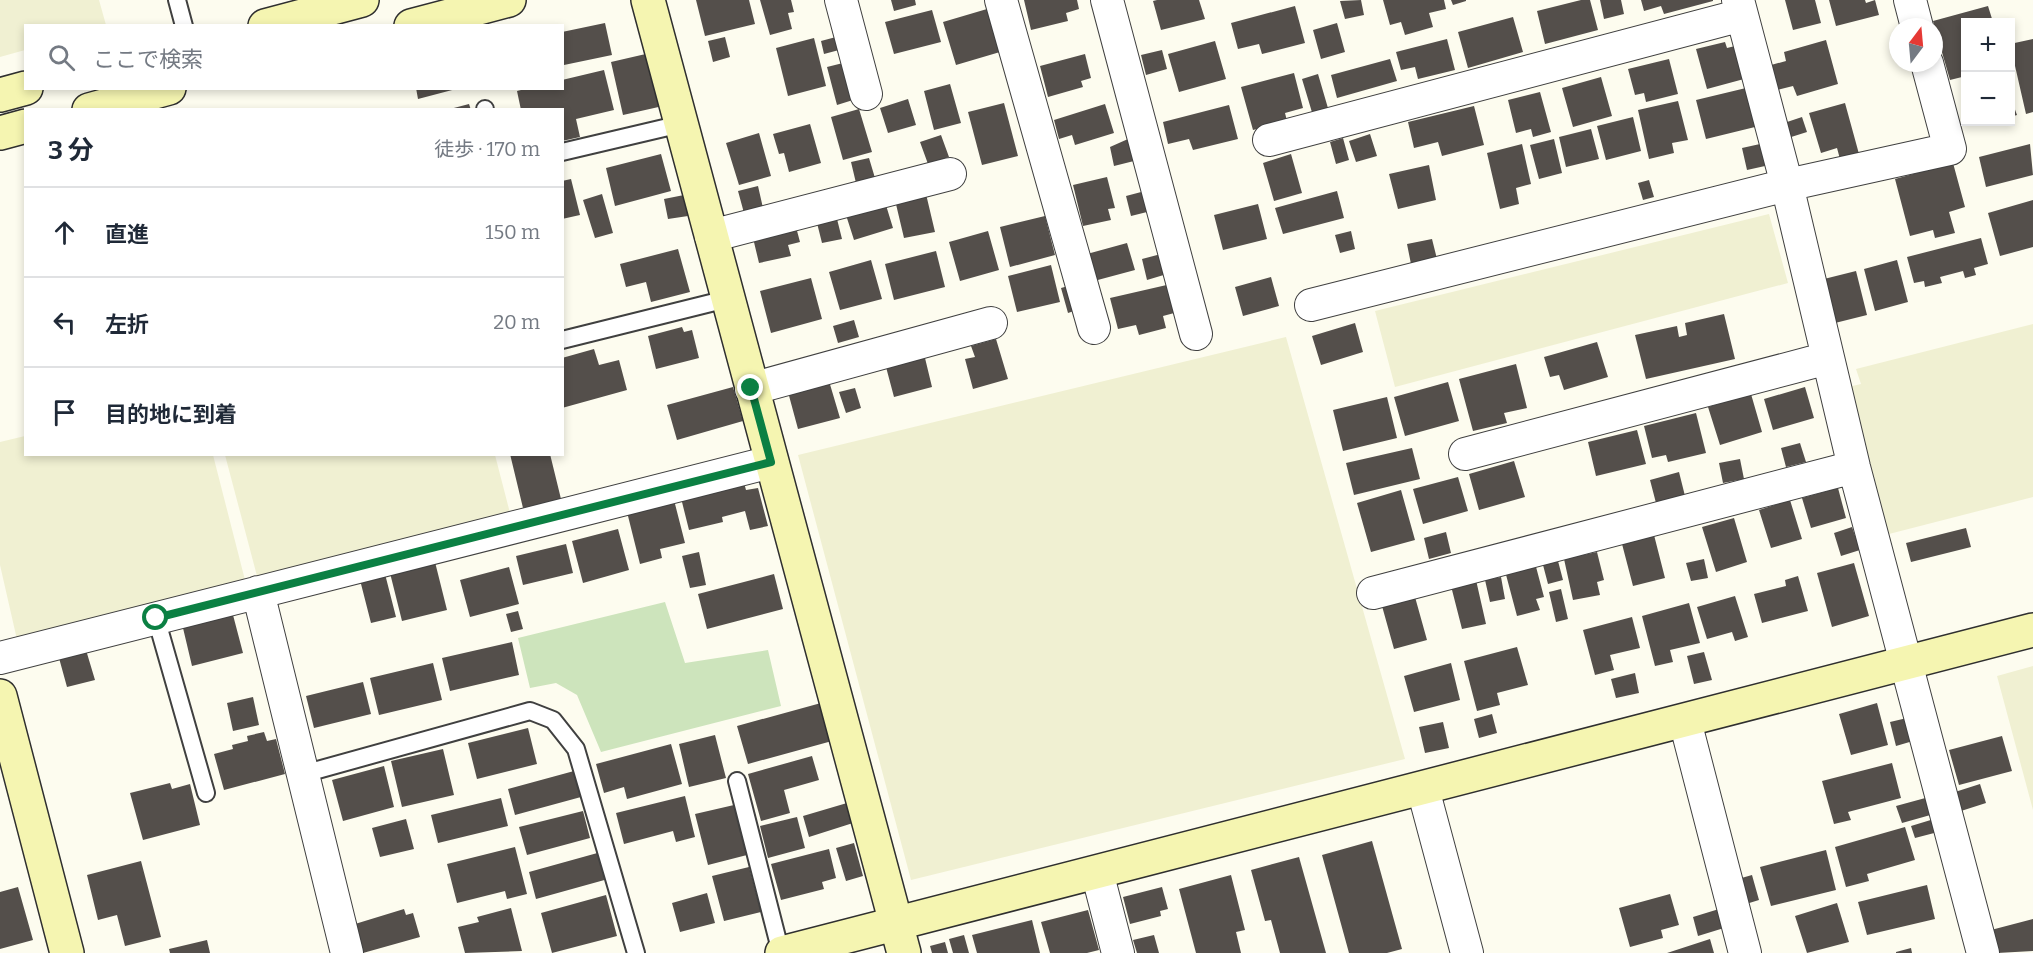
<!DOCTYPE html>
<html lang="ja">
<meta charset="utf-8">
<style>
body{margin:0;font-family:Bitter,"Noto Sans JP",serif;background:#f2f2f3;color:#1f2937}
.controls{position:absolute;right:18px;top:18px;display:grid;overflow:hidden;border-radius:0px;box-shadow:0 3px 9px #0003}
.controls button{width:54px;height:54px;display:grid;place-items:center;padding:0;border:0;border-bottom:2px solid #e0e1e3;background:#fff;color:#1f2937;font:30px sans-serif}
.compass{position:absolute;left:1889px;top:18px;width:54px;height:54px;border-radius:50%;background:#fff;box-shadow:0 3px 9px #0003;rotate:16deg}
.stop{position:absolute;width:18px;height:18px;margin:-14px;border:4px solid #0b8043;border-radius:50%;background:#fff}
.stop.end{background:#0b8043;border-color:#fff;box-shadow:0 2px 6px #0008}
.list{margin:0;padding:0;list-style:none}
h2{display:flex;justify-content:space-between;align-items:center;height:78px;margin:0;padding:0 24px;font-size:26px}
h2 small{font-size:20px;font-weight:400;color:#747a83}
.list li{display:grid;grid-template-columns:39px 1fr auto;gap:18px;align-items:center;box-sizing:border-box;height:90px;padding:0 24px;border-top:2px solid #e0e1e3}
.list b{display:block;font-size:22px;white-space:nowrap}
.list em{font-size:20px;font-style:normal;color:#747a83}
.icon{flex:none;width:33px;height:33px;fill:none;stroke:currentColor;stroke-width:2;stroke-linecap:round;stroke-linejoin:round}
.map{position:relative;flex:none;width:2033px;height:953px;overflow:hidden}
.search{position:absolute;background:#fff;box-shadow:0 3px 9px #0003;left:24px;top:24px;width:540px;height:66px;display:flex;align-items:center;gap:15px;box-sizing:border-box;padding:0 21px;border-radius:0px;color:#747a83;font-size:22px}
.panel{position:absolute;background:#fff;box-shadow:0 3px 9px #0003;left:24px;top:108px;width:540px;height:348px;border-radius:0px}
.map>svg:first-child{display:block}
.farmland{fill:#f0f0d2}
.green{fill:#cde4bc}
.building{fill:#544f4b}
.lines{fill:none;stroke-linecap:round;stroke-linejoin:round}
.lane-casing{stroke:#404040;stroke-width:20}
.street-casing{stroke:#404040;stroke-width:34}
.secondary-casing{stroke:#2f2f2f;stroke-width:36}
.lane{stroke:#fff;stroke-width:16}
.street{stroke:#fff;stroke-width:32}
.secondary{stroke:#f5f5b1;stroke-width:33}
.route{stroke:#0b8043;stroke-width:8}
</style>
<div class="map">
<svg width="2033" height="953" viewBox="0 0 2033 953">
<rect width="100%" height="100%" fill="#fdfcef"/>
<path class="farmland" d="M0,0H99L106,25L26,26L25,50L0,57Z
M1769,214L1788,283L1395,387L1375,311Z
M2033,324V497L1889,534L1848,387L1861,384L1856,369Z
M1286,337L1405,759L911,880L798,455Z
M25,436L26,454L213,455L245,580L18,644L0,565V442Z
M225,455H495L510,513L257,576Z
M2033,666V810L1997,676Z"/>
<path class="green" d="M665,602L685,663L768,650L781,706L601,752L577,695L556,683L530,688L518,638Z"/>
<path class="building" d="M696,0H749L755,24L705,36Z
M760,0H791L794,12L788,13L792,29L770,35Z
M891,0H915L916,5L894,11Z
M1024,0H1077L1079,9L1066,13L1068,21L1031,30Z
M1157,0H1199L1205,19L1161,30L1153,1Z
M1361,0L1364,15L1345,19L1340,1Z
M1383,0H1444L1446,9L1429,13L1433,27L1405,35L1401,22L1390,25Z
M1451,0H1466V1L1453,5Z
M1581,0H1590L1598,30L1545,44L1537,11Z
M1600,0H1621L1624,14L1604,19Z
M1641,0H1713V1L1664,14L1661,6L1644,11Z
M1785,0H1815L1821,23L1793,30Z
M1829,0H1865L1866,3L1875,0L1879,15L1836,26Z
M1295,6L1305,43L1262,54L1259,44L1238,49L1231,23Z
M1988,6L1993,22H1966V76L1950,80L1933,21Z
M987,9L1000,52L956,65L943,22Z
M932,10L941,42L894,54L885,22Z
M1513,17L1523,52L1468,68L1458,32Z
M605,23L612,55L564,65L562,32Z
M1337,23L1345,52L1321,59L1313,30Z
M725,37L730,57L713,62L708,41Z
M836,37L839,50L824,54L821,41Z
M814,38L826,86L788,96L776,48Z
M1447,39L1455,70L1418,79L1415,67L1401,70L1396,52Z
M2033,39V112L2026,114L2010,44Z
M1826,40L1838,84L1797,96L1793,86L1777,90L1771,65L1786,61L1784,52Z
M1215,41L1226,79L1179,92L1168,54Z
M1725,42L1727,48L1735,46L1744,79L1707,89L1696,49Z
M1162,50L1167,69L1146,75L1141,55Z
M650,53L663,106L623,115L611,62Z
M1085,54L1091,78L1081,81L1083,87L1048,97L1040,66Z
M1390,59L1397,81L1337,98L1331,75Z
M1669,59L1678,94L1646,102L1644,93L1635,95L1628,69Z
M843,63L853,100L837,105L827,67Z
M604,70L614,110L576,119L580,137L562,141V110H521L517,91L529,88H562V80Z
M1294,73L1303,108L1285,113L1287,121L1253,130L1241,87Z
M1318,74L1330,115L1314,119L1302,79Z
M1601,77L1612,116L1573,127L1562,88Z
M950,84L961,123L934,130L924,91Z
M416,88H456V89L418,99Z
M1746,88L1755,127L1706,139L1696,100Z
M1540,92L1551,132L1533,137L1531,129L1516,133L1508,100Z
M2010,96L2017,115L2010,117Z
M908,99L916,125L888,133L880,108Z
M1678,101L1688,140L1672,143L1674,153L1649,159L1638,110Z
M1004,103L1018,156L982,165L968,112Z
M1845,103L1859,154L1840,159L1837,148L1821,153L1809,113Z
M469,104L471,110H450V109Z
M1105,104L1114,133L1075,145L1072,135L1059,139L1054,120Z
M1229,105L1238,139L1193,150L1189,139L1168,144L1163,122Z
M1474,106L1484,145L1442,156L1438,142L1414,148L1408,122Z
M859,109L872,152L843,160L831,117Z
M1633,117L1641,151L1606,160L1597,126Z
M1802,117L1807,132L1788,138L1784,123Z
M810,124L821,163L789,172L784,153L779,154L773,134Z
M1591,129L1599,159L1566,167L1559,137Z
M759,133L771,176L739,185L726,143Z
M1370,134L1377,156L1356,162L1349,141Z
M941,135L949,157L928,164L920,142Z
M1343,138L1349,160L1336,164L1330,142Z
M1128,139L1134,161L1114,166L1110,147Z
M1554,139L1562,173L1539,179L1530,145Z
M1522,144L1531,184L1516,188L1519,204L1500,209L1487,153Z
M1760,144L1765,166L1747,170L1742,148Z
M2030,144L2033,175L1986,187L1979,157Z
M661,154L671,191L615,206L606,168Z
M1291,154L1302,193L1274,201L1263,163Z
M869,158L875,178L856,183L851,162Z
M1953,163L1965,207L1949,212L1955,233L1935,238L1933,230L1910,236L1895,179Z
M1429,165L1436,200L1398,209L1389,174Z
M1107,177L1115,208L1108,209L1111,220L1083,226L1073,185Z
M571,179L580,215L562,219V181Z
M1649,180L1654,197L1643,200L1638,183Z
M758,186L763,208L744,213L738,191Z
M1145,191L1151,211L1131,216L1126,196Z
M1337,191L1344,218L1283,234L1275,208Z
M602,194L613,233L595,238L583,200Z
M926,194L935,232L904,238L895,200Z
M684,195L688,216L668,219L664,199Z
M2033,200V247L2000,256L1988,213Z
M885,202L893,228L854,240L846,215Z
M1258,204L1267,239L1223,250L1214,215Z
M1045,216L1055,255L1010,267L1000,227Z
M837,219L842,239L822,243L817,223Z
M796,227L800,242L788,245L791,256L759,263L753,238Z
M988,231L999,270L960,281L949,242Z
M1351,231L1355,249L1340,253L1335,235Z
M1981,238L1988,264L1974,268L1976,275L1965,278L1963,271L1940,277L1942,283L1925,287L1924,281L1914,283L1907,257Z
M1432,239L1437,259L1411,264L1407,244Z
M1127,243L1135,270L1094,281L1087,254Z
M678,249L690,292L651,302L646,282L626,287L620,264Z
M936,251L945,287L894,300L885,264Z
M1161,254L1167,274L1147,280L1142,259Z
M871,260L882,299L840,310L829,272Z
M1897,260L1908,302L1875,311L1864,269Z
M1051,265L1060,302L1017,312L1008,276Z
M1856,271L1867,315L1835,323L1824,279Z
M1271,277L1279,306L1243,316L1235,287Z
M811,278L822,319L771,333L760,291Z
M1171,284L1178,312L1163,316L1166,328L1139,335L1136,325L1118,329L1110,298Z
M1072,285L1080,309L1068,313L1061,288Z
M1724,314L1735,359L1646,379L1635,335L1677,326L1679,337L1687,335L1685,323Z
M854,320L859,337L838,343L833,326Z
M1355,323L1363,352L1321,365L1312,336Z
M682,327L684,332L692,330L699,358L656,369L648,336Z
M996,339L1008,379L973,389L965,359L975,357L971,346Z
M1597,342L1608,377L1564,390L1559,375L1550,377L1544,357Z
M594,349L599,365L619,360L627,390L562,408V358Z
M925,358L932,387L894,397L886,367Z
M1516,364L1527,408L1504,413L1507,423L1473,431L1459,379Z
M829,381L840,418L798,429L788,392Z
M1448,382L1459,421L1405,436L1394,397Z
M733,387L743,421L677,440L667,405Z
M1805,387L1814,418L1773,430L1764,399Z
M855,388L861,408L846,413L839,392Z
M1751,394L1762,432L1720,445L1708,407Z
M1387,397L1397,438L1343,451L1333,410Z
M1696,413L1706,453L1668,462L1666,455L1652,458L1644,426Z
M1637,430L1646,464L1596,476L1588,442Z
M1800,443L1806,462L1786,467L1781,448Z
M1412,448L1420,479L1354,495L1346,463Z
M510,454H550L561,499L523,508Z
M1740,459L1744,479L1723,483L1719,463Z
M1514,461L1525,497L1479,510L1469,474Z
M1679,472L1685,496L1656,503L1650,480Z
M1458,477L1468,511L1423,524L1413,489Z
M743,479L746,490L758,488L768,526L750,530L745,511L722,517L723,522L689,530L680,494Z
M1838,488L1846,518L1811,528L1802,498Z
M1401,490L1415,540L1371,552L1357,503Z
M674,500L685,543L660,549L662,558L640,564L627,512Z
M1790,500L1802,539L1771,548L1759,510Z
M1734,518L1747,562L1716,572L1702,527Z
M1852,527L1860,550L1841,556L1834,533Z
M1966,528L1971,547L1911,562L1906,543Z
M618,529L629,570L583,583L572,541Z
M1446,532L1451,553L1429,559L1424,538Z
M1654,535L1665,578L1633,586L1622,544Z
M566,544L573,573L523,585L516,556Z
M699,552L706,585L690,588L682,556Z
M1597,552L1604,580L1597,582L1600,595L1573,600L1564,559Z
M1704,559L1708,578L1691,581L1686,563Z
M1558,561L1563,580L1548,584L1543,565Z
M435,562L447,610L402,621L390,573Z
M1535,563L1544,597L1536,599L1540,610L1517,616L1505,571Z
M1854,563L1869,616L1832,627L1817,573Z
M509,567L519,604L470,617L460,580Z
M385,574L396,617L371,623L360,580Z
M774,574L783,609L707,629L698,594Z
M1798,576L1808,611L1762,623L1754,594L1786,586L1785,580Z
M1501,577L1505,599L1490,602L1485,580Z
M1476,580L1486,624L1462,629L1451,586Z
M1561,589L1568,619L1556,622L1549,592Z
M1735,596L1748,637L1735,641L1732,632L1707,639L1697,607Z
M1415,597L1427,640L1394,649L1382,606Z
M1689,603L1700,643L1670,650L1673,662L1655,666L1642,616Z
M518,611L523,629L511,632L506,614Z
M233,615L243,653L192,666L183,628Z
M1632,617L1640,648L1610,655L1614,670L1595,675L1583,630Z
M512,642L519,675L450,691L442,658Z
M1517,647L1528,685L1497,693L1500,705L1477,711L1464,661Z
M86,650L95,680L67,687L59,658Z
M1704,652L1712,680L1694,684L1687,656Z
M433,663L442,700L379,715L370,678Z
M1451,663L1460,700L1414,712L1404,676Z
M1635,673L1639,693L1616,698L1611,679Z
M363,682L371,714L314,728L306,696Z
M253,697L259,725L233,731L227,703Z
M821,703L832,741L748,764L737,726Z
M1877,703L1888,745L1851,755L1839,714Z
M1492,714L1497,733L1479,738L1474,719Z
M1907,718L1913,741L1896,746L1890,722Z
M1443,722L1449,748L1425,753L1419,727Z
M528,728L537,764L477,779L468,743Z
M264,732L267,741L276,739L285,774L224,790L214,754L233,749L232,745L248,741L247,736Z
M715,735L726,778L689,787L679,744Z
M2002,736L2012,771L1959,785L1949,750Z
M671,744L682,784L627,799L624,787L604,793L596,764Z
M443,749L454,795L402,807L391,761Z
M812,756L819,780L784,790L790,813L761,821L748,774Z
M1892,763L1901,798L1848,812L1851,820L1834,824L1822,781Z
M384,766L394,807L343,821L332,780Z
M574,771L581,797L515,815L508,789Z
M170,783L172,789L190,784L200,825L143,840L130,793Z
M1980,784L1986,803L1961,811L1955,792Z
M685,796L695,837L676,842L673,831L624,844L616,813Z
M1929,797L1934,814L1902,823L1896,806Z
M501,798L508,826L438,843L431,815Z
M847,803L853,823L809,837L803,816Z
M734,805L747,855L708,865L695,814Z
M583,811L590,838L527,855L519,827Z
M797,817L805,848L768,858L760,826Z
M406,819L414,849L380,857L372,828Z
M1934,819L1938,832L1915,838L1911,826Z
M1905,827L1915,860L1867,874L1869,881L1846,887L1835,847Z
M1372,841L1402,949L1387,953H1349L1322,855Z
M854,843L863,876L846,881L836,848Z
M515,847L527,894L507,899L505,891L457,903L447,864Z
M829,849L836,878L822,882L824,889L781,900L771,864Z
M1826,850L1836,890L1771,906L1760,867Z
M601,852L608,879L536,899L529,872Z
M1299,857L1326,953H1280L1271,920L1265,921L1251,870Z
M141,861L161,937L125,946L117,915L98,920L87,875Z
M749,867L761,912L724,921L712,876Z
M1231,875L1245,930L1236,932L1241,953H1196L1179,889Z
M1752,875L1759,900L1746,904L1738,879Z
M1927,885L1935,919L1867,935L1858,902Z
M18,887L33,940L0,949V892Z
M1162,887L1168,909L1160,911L1161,916L1130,924L1123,897Z
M707,893L715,923L680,932L672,903Z
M1670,894L1679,925L1661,930L1663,938L1630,947L1619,908Z
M606,895L617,936L552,953L541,913Z
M1837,903L1849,942L1807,953L1795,916Z
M511,908L522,951L465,953L458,927L479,922L477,917Z
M404,909L406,915L413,913L420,937L363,953L355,924Z
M1719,909L1724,928L1698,936L1693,917Z
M1088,910L1099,950L1087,953H1050L1041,922Z
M2033,919V951L1997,953L1991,930Z
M1032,920L1040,953H977L972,935Z
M964,935L969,953H953L949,939Z
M1154,935L1159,953H1137L1133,940Z
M1710,939L1714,953H1667Z
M207,940L210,953H170L169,949Z
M945,942L948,953H932L930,946Z
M1911,948L1912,953H1896V952Z"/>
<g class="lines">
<defs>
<path id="lane" d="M177,0L184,26
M485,109V110
M562,152L681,124
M562,340L727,299
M156,618L206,793
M303,774L530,711L553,720L576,749L636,953
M737,781L781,953"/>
<path id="street" d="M841,0L866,94
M1001,0L1094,328
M1107,0L1196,334
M1738,0L1787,185L1854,467L1983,953
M1910,0L1917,27
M1269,140L1742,15
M711,236L950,174
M1311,305L1787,185L1950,149L1927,63
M751,389L991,323
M1465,454L1828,358
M258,592L347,953
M1373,593L1854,467
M0,658L771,462
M1685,721L1745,953
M1423,789L1467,953
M1097,872L1118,953"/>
<path id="secondary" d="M648,0L904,953
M265,26L362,0
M411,26L509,0
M0,95L26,88
M89,110L169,88
M0,133L26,126
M0,696L67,953
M782,953L2033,630"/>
</defs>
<use href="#lane" class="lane-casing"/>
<use href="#street" class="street-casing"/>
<use href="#secondary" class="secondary-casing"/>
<use href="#lane" class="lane"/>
<use href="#street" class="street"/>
<use href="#secondary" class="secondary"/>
</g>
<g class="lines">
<path class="route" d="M156,618L771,462L751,388"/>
</g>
</svg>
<div class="controls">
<button>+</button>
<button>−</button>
</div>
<svg class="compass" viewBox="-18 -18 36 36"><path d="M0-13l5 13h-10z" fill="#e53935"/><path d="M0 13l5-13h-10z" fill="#747a83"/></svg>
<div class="stop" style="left:156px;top:618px"></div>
<div class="stop end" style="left:751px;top:388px"></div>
<div class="search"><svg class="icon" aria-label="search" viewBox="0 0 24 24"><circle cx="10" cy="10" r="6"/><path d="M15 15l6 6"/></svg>ここで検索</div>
<section class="panel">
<h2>3 分<small>徒歩 · 170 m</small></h2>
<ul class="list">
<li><svg class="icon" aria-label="ahead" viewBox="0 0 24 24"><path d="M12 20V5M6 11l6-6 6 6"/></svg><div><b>直進</b></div><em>150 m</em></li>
<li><svg class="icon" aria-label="left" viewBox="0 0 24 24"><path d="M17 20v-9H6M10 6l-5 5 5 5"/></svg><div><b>左折</b></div><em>20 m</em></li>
<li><svg class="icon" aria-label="arrive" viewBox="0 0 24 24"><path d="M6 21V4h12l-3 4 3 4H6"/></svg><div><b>目的地に到着</b></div></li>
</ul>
</section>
</div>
